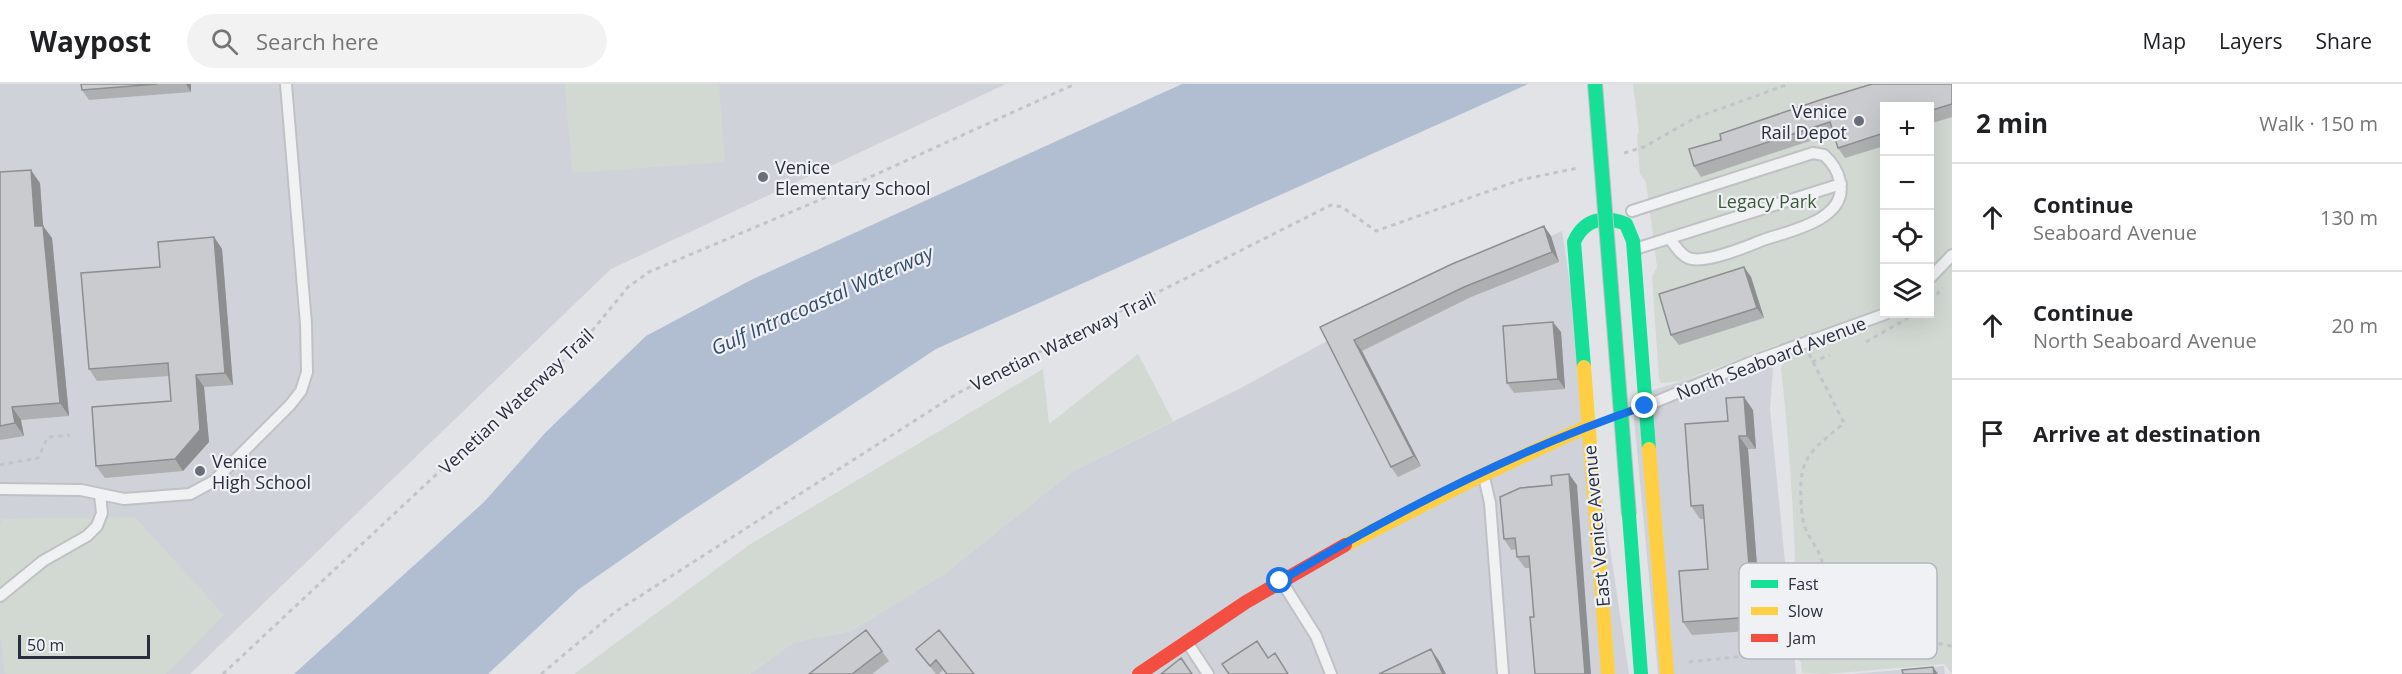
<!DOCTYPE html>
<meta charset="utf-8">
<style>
body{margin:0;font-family:"Open Sans",sans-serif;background:#f2f2f2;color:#202124}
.controls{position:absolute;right:18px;top:18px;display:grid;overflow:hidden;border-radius:0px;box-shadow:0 6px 24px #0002}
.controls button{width:54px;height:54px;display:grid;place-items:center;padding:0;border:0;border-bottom:2px solid #e0e0e0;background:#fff;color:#202124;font:30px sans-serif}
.scale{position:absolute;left:18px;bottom:15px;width:132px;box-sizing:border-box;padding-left:6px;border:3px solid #292f3e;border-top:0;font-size:16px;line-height:21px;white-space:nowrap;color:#292f3e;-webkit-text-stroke:4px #eff1f5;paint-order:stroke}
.stop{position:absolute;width:18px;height:18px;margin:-14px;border:4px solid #1a73e8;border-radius:50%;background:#fff}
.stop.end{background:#1a73e8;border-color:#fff;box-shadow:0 2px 6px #0008}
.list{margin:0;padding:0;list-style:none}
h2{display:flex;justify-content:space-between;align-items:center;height:78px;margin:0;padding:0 24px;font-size:26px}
h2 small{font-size:20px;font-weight:400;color:#757577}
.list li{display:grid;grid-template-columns:39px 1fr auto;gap:18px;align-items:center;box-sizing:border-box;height:108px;padding:0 24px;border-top:2px solid #e0e0e0}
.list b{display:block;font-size:22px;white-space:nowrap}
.list p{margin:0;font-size:20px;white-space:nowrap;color:#757577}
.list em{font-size:20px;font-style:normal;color:#757577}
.icon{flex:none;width:33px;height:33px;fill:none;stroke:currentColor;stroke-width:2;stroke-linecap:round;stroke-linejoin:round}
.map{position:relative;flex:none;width:1952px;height:590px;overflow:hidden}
header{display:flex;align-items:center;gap:36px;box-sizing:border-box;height:84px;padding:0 30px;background:#fff;border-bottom:2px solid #e0e0e0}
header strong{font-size:28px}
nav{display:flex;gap:33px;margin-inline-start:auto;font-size:21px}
.search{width:420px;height:54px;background:#f2f2f2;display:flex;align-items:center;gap:15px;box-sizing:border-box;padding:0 21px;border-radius:33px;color:#757577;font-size:22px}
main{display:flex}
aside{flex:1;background:#fff}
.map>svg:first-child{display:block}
.built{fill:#cfd2d9}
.green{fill:#d1d9d2;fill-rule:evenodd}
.water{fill:#b1bdd0}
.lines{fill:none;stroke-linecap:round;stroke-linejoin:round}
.lane-casing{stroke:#bfc1c4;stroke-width:14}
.path{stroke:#c3c4c9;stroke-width:3;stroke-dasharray:4.5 4.5;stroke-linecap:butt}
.lane{stroke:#f0f1f3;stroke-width:10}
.fast{stroke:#16e098;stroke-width:14}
.slow{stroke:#ffcf43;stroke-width:14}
.jam{stroke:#f24e42;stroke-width:14}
.fast-bridge-casing{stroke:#bec0c3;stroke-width:16;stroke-linecap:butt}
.fast-bridge{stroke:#16e098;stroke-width:14}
.wall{fill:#adafb1}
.shaded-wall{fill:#8d8e90}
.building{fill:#c9cbce;stroke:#8d8e90;stroke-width:1.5}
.route{stroke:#1a73e8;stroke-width:8}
.poi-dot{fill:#696e79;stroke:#eff1f5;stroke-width:2}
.labels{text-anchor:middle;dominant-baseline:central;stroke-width:4.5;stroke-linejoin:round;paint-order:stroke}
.poi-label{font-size:18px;fill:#292f3e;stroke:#eff1f5;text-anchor:start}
.park-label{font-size:18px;fill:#3b5937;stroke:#eff1f5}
.street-label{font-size:18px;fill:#292f3e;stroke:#eff1f5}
.water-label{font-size:20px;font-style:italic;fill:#354b6f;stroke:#eff1f5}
.key{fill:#eff1f5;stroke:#b4b7be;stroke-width:1.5}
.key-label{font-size:16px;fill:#292f3e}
</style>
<header>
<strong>Waypost</strong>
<div class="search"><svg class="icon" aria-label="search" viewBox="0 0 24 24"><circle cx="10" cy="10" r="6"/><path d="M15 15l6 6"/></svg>Search here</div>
<nav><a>Map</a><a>Layers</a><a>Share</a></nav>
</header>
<main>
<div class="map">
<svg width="1952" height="590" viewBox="0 0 1952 590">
<rect width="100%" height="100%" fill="#e1e3e6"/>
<path class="built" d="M0,0H1006L611,185L190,590H0Z
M1562,147L1629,590H750L794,558L851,547L944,490L1073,387L1239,305L1360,239Z
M1770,269L1773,286L1770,325L1796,590H1658L1632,313Z
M1944,582L1945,590H1852Z"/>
<path class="green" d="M565,0H719L725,78L572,89Z
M1633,0H1952V590L1944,580L1827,590L1802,589L1801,579L1795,570C1798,474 1791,379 1781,283L1783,280L1779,260L1681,297L1661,299L1659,295L1652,193L1657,183L1646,98L1640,90L1637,52L1639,47ZM1884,22H1930V230H1884Z
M1138,270L1173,337L1073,387L944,490L851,547L794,558L750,590H574L749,461L1043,285L1049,340Z
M135,433L224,531L166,590H5L0,551V440L2,435Z"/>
<path class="water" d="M1182,0H1528L936,265L684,432L579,505L488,590H294L484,418L546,348L646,252L751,196Z"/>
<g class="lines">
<defs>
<path id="lane" d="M1632,127L1813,69L1824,71C1833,79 1838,87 1840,98C1848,136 1789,147 1763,156C1746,163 1710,178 1692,175C1682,174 1675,161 1669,154
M1635,165L1841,100
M1930,194L1952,171
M1648,321L1749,279L1885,230
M1484,393L1490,419L1503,590
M0,405L81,406L124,415L190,410L214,397L290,321L301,307L307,288L306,240L286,0
M1282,498L1316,552L1331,590
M0,512L43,477L87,452L97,442L102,429L100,411
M1187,558L1208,590"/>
</defs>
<use href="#lane" class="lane-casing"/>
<path class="path" d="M1624,69L1644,63L1695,34L1789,0
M1930,217L1943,204
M1866,258L1915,230
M1809,270L1844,339C1815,364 1798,372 1801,414C1801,425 1802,436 1806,446C1812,459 1822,469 1823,484C1823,502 1784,537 1816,548L1899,552L1952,562
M1812,278L1830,271
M0,381L38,374L48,353L70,351
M1689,578L1782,568L1794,564L1811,546
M223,590L441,386L559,281L587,253L628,203L649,188L824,114L1075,0
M541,590L615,528L958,309L1331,121L1342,123L1376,147L1520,96L1578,84"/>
<use href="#lane" class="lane"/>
<path class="fast" d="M1584,283L1574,158C1584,135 1604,131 1626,140L1633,157L1649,365
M1629,431L1641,590"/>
<path class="slow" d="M1584,283L1608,590
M1649,365L1667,590
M1345,461L1472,396L1588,342"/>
<path class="jam" d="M1139,590L1246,518L1345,461"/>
<defs>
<path id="fast-bridge" d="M1595,0L1629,431"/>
</defs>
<use href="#fast-bridge" class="fast-bridge-casing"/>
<use href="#fast-bridge" class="fast-bridge"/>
</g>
<path class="wall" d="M81,0H191V8L89,16L82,6Z
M1952,0V33L1929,40V22H1884V62L1845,74L1838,64L1834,49L1701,93L1694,82L1721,56Z
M0,88L40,99L43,142L52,154L69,332L21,336L24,352L0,356Z
M1544,142L1551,152L1559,178L1471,213L1362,267L1421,382L1398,393L1391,383L1320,243Z
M214,153L222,165L233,301L204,303L209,358L183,387L105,394L96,382L171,317L169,292L97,297L89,285L160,183Z
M1744,183L1751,193L1764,234L1679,261L1671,251Z
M1561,248L1565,305L1514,309L1507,299Z
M1753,326L1756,365H1748L1762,546L1692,551L1683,538L1708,485L1704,435H1700L1691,422L1728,337Z
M1577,401L1530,484H1525L1517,473L1516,465L1511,466L1504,455Z
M939,546L943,586L939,590H936L916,565Z
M882,567L889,577L872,590H809Z"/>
<path class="shaded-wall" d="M186,0H191V8Z
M31,86L40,99L44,155L35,142Z
M43,142L52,154L69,332L60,319Z
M1544,142L1551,152L1559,178L1552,168Z
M214,153L222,165L233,301L225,289Z
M1744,183L1751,193L1764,234L1757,224Z
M1553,238L1561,248L1565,305L1558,295Z
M1354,256L1362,267L1421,382L1414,372Z
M196,291L204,303L209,358L183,387L175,375Z
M1744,313L1753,326L1756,365L1747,352Z
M12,323L21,336L24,352L15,339Z
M1739,352L1748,365L1762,546L1753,533Z
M1569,390L1577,401L1591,590H1585Z
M1431,565L1440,578L1446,590H1443Z
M1933,583L1938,590H1934Z"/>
<path class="building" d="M81,0H157L82,6Z
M1872,0H1952V20L1929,27V22H1884V49L1838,64L1830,38L1694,82L1689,65L1721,56L1720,50L1823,15Z
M31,86L35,142H43L60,319L12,323L15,339L0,342V88Z
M1544,142L1552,168L1464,203L1354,256L1414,372L1391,383L1320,243L1452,180Z
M214,153L225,289L196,291L200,346L175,375L96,382L92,323L171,317L168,279L89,285L81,189L160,183L158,158Z
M1744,183L1757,224L1671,251L1659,210Z
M1553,238L1558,295L1507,299L1503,242Z
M1744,313L1747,352H1739L1753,533L1683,538L1679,487L1708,485L1703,421L1691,422L1685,340L1728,337L1726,314Z
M1569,390L1585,590H1535L1530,533H1534L1529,472L1517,473L1515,454L1504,455L1500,413L1520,404L1552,401L1551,392Z
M866,546L882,567L852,590H809Z
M939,546L974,590H947L936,576L930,582L916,565Z
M1257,557L1268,574L1275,569L1288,590H1229L1222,580Z
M1431,565L1443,590H1379Z
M1181,574L1192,590H1161Z
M1933,583L1934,590H1903L1902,586Z"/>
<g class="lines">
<path class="route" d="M1280,497C1395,428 1518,365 1645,322"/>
</g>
<g class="poi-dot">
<circle cx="1859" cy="37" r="6"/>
<circle cx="763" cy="93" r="6"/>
<circle cx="200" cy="387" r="6"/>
</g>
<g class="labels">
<g class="poi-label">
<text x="1847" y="27" text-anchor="end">Venice<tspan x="1847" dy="21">Rail Depot</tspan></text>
<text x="775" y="83">Venice<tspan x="775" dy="21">Elementary School</tspan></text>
<text x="212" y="377">Venice<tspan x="212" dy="21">High School</tspan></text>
</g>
<g class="park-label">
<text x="1767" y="117">Legacy Park</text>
</g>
<g class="street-label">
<text transform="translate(1063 257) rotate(-26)">Venetian Waterway Trail</text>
<text transform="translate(1771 274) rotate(-21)">North Seaboard Avenue</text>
<text transform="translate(516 317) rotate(-43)">Venetian Waterway Trail</text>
<text transform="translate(1596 442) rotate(-95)">East Venice Avenue</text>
</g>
<g class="water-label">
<text transform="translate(822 216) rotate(-24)">Gulf Intracoastal Waterway</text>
</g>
</g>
<rect x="1739" y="479" width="198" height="96" rx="9" class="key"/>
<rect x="1751" y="496" width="27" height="8" fill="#16e098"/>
<rect x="1751" y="523" width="27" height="8" fill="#ffcf43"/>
<rect x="1751" y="550" width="27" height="8" fill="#f24e42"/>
<g class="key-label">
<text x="1788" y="506">Fast</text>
<text x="1788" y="533">Slow</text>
<text x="1788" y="560">Jam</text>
</g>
</svg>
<div class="controls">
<button>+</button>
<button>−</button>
<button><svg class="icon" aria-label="locate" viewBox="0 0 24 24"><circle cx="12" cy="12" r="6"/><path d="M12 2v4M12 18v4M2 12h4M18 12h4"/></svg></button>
<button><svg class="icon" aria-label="layers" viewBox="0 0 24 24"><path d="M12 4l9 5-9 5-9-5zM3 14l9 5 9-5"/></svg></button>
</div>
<div class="scale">50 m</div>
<div class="stop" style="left:1280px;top:497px"></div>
<div class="stop end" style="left:1645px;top:322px"></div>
</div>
<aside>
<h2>2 min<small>Walk · 150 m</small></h2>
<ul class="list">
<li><svg class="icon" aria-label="ahead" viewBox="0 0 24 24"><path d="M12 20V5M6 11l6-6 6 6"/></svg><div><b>Continue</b><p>Seaboard Avenue</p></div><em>130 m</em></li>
<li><svg class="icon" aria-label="ahead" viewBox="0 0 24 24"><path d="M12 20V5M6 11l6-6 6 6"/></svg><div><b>Continue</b><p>North Seaboard Avenue</p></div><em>20 m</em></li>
<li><svg class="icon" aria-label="arrive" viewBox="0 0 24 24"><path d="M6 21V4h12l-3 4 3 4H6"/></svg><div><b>Arrive at destination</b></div></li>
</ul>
</aside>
</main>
